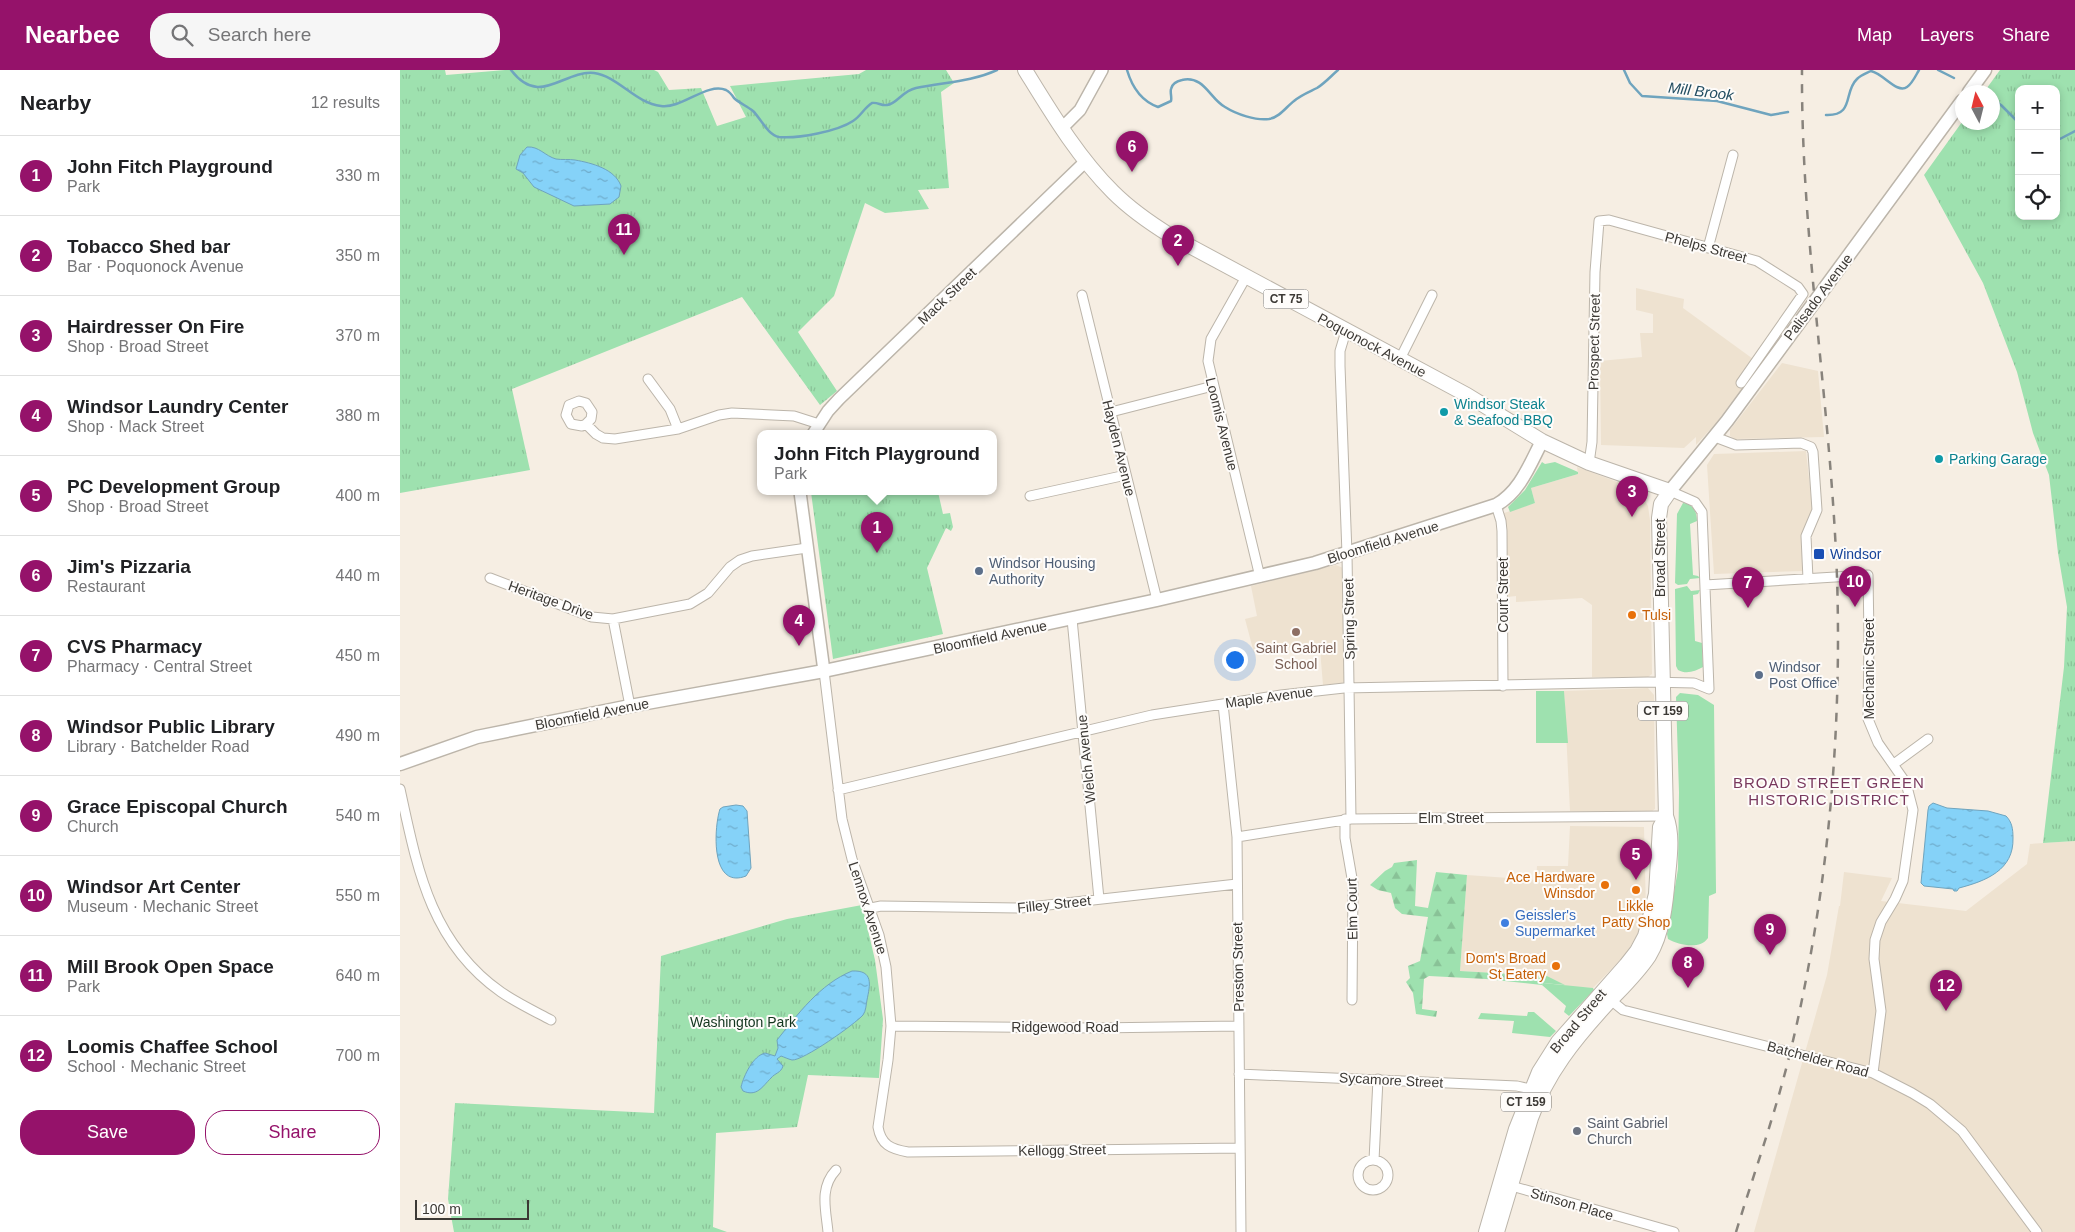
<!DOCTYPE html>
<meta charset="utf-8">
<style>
body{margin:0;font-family:Helvetica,sans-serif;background:#f6f6f6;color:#202124}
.controls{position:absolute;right:15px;top:15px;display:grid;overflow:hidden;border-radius:10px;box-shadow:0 2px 8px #0003}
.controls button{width:45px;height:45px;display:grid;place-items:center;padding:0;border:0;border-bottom:1px solid #e0e0e0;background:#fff;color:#202124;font:25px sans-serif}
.compass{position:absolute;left:1555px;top:15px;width:45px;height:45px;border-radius:50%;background:#fff;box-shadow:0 2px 8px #0003;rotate:353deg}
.scale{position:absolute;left:15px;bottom:12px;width:114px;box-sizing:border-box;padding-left:5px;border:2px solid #3c3935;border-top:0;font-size:14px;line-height:18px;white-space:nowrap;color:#3c3935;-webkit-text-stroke:4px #fefcfa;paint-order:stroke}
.you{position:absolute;left:834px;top:589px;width:18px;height:18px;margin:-12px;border:4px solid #fff;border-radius:50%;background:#1a73e8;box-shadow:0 0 0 8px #1a73e833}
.badge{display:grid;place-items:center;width:32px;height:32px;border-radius:50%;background:#95126a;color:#fff;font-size:16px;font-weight:700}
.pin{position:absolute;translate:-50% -41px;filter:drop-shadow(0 1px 2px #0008)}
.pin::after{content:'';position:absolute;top:26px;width:18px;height:15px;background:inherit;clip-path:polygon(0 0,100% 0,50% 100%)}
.popup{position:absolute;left:357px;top:360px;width:240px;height:65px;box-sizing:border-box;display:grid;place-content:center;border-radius:10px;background:#fff;filter:drop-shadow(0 1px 4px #0005);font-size:16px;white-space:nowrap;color:#757577}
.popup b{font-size:19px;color:#202124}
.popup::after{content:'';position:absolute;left:50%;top:100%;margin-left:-10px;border:10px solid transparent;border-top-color:#fff}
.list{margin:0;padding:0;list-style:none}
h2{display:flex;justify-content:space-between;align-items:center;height:65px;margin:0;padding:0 20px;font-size:21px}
h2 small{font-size:16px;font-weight:400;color:#757577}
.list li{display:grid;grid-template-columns:32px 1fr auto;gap:15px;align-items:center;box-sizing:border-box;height:80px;padding:0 20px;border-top:1px solid #e0e0e0}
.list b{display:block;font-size:19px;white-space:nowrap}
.list p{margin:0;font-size:16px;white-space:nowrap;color:#757577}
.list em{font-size:16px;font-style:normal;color:#757577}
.actions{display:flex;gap:10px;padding:15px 20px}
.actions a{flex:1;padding:11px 0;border:1px solid #95126a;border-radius:20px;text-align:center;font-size:18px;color:#95126a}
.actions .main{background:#95126a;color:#fff}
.icon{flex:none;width:28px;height:28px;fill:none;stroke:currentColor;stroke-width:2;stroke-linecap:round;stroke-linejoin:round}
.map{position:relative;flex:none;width:1675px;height:1162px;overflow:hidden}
header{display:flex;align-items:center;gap:30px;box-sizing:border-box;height:70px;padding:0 25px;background:#95126a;color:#fff}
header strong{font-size:24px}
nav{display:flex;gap:28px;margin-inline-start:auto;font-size:18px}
.search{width:350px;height:45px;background:#f6f6f6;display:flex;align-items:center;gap:12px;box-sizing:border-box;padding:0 18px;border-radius:20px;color:#757577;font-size:19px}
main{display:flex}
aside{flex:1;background:#fff}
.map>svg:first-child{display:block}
.built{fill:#eee2d0}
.green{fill:#9ee1af}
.forest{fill:url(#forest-firs)}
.park{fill:url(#park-tufts);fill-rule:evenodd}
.water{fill:url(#water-ripples);stroke:#6fa4be}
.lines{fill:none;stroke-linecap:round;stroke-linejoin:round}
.stream{stroke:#6fa4be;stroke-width:2.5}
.minor-casing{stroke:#bcb5aa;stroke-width:11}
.tertiary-casing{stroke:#bcb5aa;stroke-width:14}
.secondary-casing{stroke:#bcb5aa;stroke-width:15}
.primary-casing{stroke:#bcb5aa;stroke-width:16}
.minor{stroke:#fff;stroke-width:9}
.tertiary{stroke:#fff;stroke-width:11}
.secondary{stroke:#fff;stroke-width:12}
.primary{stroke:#fff;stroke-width:14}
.rail{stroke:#88837c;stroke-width:2.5;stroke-dasharray:9 9;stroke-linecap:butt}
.culture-dot{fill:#0f9aa8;stroke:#fefcfa;stroke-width:2}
.transit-dot{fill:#1a4fb4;stroke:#fefcfa;stroke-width:2}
.service-dot{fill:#5c6f8a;stroke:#fefcfa;stroke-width:2}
.food-dot{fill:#e8710a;stroke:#fefcfa;stroke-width:2}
.education-dot{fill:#8d6e63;stroke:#fefcfa;stroke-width:2}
.shop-dot{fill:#3f7fe0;stroke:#fefcfa;stroke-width:2}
.worship-dot{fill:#6b7280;stroke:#fefcfa;stroke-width:2}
.labels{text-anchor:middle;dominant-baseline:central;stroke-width:4;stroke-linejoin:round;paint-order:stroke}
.shield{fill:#fefcfa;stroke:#767470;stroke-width:1}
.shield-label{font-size:12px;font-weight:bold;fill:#3c3935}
.street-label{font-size:14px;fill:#3c3935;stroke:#fefcfa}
.culture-label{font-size:14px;fill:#0d838f;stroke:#fefcfa;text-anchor:start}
.transit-label{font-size:14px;fill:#164399;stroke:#fefcfa;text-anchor:start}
.service-label{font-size:14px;fill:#4e5e75;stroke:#fefcfa;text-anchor:start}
.food-label{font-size:14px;fill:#c56008;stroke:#fefcfa;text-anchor:end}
.education-label{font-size:14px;fill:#785e54;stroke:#fefcfa}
.shop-label{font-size:14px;fill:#366cbe;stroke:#fefcfa;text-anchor:start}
.park-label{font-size:14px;fill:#12351e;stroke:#fefcfa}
.worship-label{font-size:14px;fill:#5b616d;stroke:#fefcfa;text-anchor:start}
.water-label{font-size:15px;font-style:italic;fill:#224d61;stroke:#fefcfa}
.neighbourhood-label{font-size:15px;letter-spacing:1px;fill:#79395e;stroke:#fefcfa}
</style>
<header>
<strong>Nearbee</strong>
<div class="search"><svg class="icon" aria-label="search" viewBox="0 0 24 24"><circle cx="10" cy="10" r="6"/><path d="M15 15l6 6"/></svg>Search here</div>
<nav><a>Map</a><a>Layers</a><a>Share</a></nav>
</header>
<main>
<aside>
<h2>Nearby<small>12 results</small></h2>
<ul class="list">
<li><span class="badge">1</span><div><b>John Fitch Playground</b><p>Park</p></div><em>330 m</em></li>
<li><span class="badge">2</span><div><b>Tobacco Shed bar</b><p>Bar · Poquonock Avenue</p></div><em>350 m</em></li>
<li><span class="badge">3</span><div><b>Hairdresser On Fire</b><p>Shop · Broad Street</p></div><em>370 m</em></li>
<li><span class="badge">4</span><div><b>Windsor Laundry Center</b><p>Shop · Mack Street</p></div><em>380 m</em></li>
<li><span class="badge">5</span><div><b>PC Development Group</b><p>Shop · Broad Street</p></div><em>400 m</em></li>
<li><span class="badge">6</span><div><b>Jim's Pizzaria</b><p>Restaurant</p></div><em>440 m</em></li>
<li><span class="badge">7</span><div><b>CVS Pharmacy</b><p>Pharmacy · Central Street</p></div><em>450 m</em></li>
<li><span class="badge">8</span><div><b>Windsor Public Library</b><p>Library · Batchelder Road</p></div><em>490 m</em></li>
<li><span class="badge">9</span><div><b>Grace Episcopal Church</b><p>Church</p></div><em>540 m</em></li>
<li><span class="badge">10</span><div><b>Windsor Art Center</b><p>Museum · Mechanic Street</p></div><em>550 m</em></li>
<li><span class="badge">11</span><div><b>Mill Brook Open Space</b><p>Park</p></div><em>640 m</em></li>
<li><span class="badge">12</span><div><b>Loomis Chaffee School</b><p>School · Mechanic Street</p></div><em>700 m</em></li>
</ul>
<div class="actions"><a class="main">Save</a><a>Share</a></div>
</aside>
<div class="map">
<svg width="1675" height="1162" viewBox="0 0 1675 1162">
<defs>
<pattern id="forest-firs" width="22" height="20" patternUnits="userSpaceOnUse" patternTransform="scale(1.25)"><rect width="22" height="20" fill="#9ee1af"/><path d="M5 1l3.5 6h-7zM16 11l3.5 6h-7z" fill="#89c297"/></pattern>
<pattern id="park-tufts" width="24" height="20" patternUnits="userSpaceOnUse" patternTransform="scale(1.25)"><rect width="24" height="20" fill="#9ee1af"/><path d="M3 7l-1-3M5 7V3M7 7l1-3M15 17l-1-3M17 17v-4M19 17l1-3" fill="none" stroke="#89c297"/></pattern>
<pattern id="water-ripples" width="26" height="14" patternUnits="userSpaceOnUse" patternTransform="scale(1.25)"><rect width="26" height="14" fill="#85d2f8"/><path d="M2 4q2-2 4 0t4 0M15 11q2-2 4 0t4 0" fill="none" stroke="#6eabca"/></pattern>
</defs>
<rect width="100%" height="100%" fill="#f6eee3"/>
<path class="built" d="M1236,218L1284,229L1283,238L1360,294L1316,353L1296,375V367L1284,378L1201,375L1200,291L1242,287L1240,263H1253V244L1236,240Z
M1382,293L1418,301L1424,367L1335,369L1330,366V360Z
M1406,381L1413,445L1401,465L1403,501L1314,504L1307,395L1314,384Z
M1177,397L1239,420L1248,436L1250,450L1252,604L1248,607H1192V535L1182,528L1116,532V526L1107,527L1104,443L1135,433L1131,418L1178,404Z
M936,495L943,498L945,611L942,613L923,615L920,579L914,574L854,583L845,549L857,546L851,516Z
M1248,618L1254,625L1255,739L1252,741H1170L1164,621Z
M1170,756L1244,757L1246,841L1237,865L1226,884L1193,918L1168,917L1147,906L1060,901L1067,805L1136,810L1137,796H1168Z
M1675,771V1162H1354L1427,905L1439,836H1440L1444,802L1492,808L1481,831L1566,841L1627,794L1630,774Z"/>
<path class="green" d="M1142,392L1145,394L1155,392L1178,402V404L1131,418L1135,433L1110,442L1108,437L1125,420Z
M1283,433C1293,433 1297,442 1297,451L1290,454L1293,505L1298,506L1300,508L1290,509L1287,514L1278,515L1275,513L1277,444Z
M1287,516L1291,521L1300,520L1298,524L1293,525L1295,571L1302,573L1303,597C1295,601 1287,605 1278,600L1276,596L1275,519Z
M1136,621H1164L1168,673H1136Z
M1280,623L1298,625L1314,635L1316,820V823L1309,826L1308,868C1300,880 1279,875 1268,869L1267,864L1278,799L1279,722L1276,627Z
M1143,913L1193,918L1194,920L1169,946L1164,942L1166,936L1142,915Z
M1128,942H1134L1156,961L1150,967L1112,963L1114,951L1078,949L1081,943L1127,946Z"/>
<path class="forest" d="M1017,790L1015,836L1028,838L1036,802L1067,805L1060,901L1147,906L1165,915L1143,913L1142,915L1086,909L1029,906L1024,909L1022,939L1037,941L1036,947L1016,944L1013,923L1006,912L1010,908L1008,896L1020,891L1028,847L1002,844L995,838L991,823L978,820L970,815L985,801L992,797L994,793Z"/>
<path class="park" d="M0,0H45L46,5L105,0H254L258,2L269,20L301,18L317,56L346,47L330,16L459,4L466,0H546L554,13L541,22L549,118L518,120L529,139L485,143L465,133L434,226L398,262L437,321L420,335L342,227L112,319L130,400L0,423Z
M1600,0H1675V771L1643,773L1664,597L1667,537L1658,483L1649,405L1633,363L1617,302L1583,213L1524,105L1562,52H1592V22H1584ZM1619,19H1656V146H1619Z
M411,422H538L543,444L550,443L553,457L551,461L546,458L527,498L543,564L433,589Z
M462,835L475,890L483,949L479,1008L408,1005L397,1057L316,1063L313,1157L327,1162H54L48,1129L55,1033L254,1043L261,886L387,849Z"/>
<path class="water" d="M127,77C139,76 145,86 156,89C162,90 169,89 175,90C192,93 215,99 221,116L219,127L210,134L174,136L134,117L123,103L116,99L120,85Z
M1533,733L1547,738L1588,741L1606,746C1612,752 1613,759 1613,768C1614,800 1586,811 1559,818L1557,821H1554L1553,819L1524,816L1521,813L1528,740L1529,736Z
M336,735L343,736L347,741L351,798L346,806C310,820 314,757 320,739L323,737Z
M452,901C474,900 470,915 467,930C466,935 466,941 463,945C455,954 403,991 392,990C388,989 384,987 381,986L377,989L383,996C381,1003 375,1003 371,1008C362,1017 357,1027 343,1021L341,1017C344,1005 353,986 365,983L375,986L378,978L377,970C398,944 420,914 452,901Z"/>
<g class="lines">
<path class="stream" d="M111,0C140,38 163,0 194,3C218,6 235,33 261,36C282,39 307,12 326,20C330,22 332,25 334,28C339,33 347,36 353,41C361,49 368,65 379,67C398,69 438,61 453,51C461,46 464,38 472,33C478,32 481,36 487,35C497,34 502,21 516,18C544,12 571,12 597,0
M727,0C732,17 741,31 758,37L771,31C772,27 770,23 771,19C772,14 777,11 782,10C804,5 810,29 825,37C836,44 856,51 869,49C880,47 886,37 894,31C901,25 909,22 917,18C925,13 931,6 938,0
M1224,0L1230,13L1242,26L1317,31L1371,45L1388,42
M1538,0L1554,8
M1592,29L1601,35L1619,53
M1426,45C1455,46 1443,22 1457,9C1461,5 1467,3 1471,1C1484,4 1497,24 1507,17C1512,14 1516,5 1519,0
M1656,71L1675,61"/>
<defs>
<path id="minor" d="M1308,178L1333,85
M846,207L811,269L808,291L860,507
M682,225L757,530
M946,261L940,281V296L947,484L951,749
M1000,289L1032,225
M248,309L270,339L278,359
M711,342L813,316
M186,354L182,356L171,354L166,345L169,335L179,331L186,333L192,342L191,349L186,354L196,364L203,368L215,369L278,359L319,345L332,343L394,346L419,354
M1315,367L1336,375L1401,373L1411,377L1413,382L1417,440L1406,466L1408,509
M1189,393L1192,372L1195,202L1199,151L1209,150L1357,191L1398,217L1403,224L1341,313
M1270,421L1295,432L1302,442L1309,619
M630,426L726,405
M1096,435L1101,451L1102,461L1103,616
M90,508L192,547L213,549L290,534L308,523L330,497L340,490L352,486L407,478
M1305,515L1468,505L1469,567L1468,649L1478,673L1506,713L1513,740L1503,811L1495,829L1481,852L1475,870L1474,889L1481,941L1473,1003
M213,549L230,636
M672,549L699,829
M424,601L442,749L452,789L479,865L486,897L491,956L488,990L478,1057C481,1075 491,1079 508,1082L840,1078
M823,634L837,767L841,1162
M1494,694L1528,669
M0,719C17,797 30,872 101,922C117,933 134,941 151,950
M438,720L752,645L881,625L944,618L1248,612L1294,613L1309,619
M945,749V768L953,814L952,930
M837,767L951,749L1266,746
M471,838L481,836L621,838L837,814
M1207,927L1223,940L1473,1003L1512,1023L1530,1034L1562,1061L1637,1162
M491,956L695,958L839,956
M839,1004L1117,1016L1135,1020
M974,1090L978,1009
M958 1105a15 15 0 1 1 30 0a15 15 0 1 1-30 0Z
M1108,1115L1274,1162
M428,1162C426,1140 419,1118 436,1100"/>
<path id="tertiary" d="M662,58L680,40L702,0
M413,364L428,341L439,329L686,91
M400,422L424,601"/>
<path id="secondary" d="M1569,22L1585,0
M1270,421L1327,351L1562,31
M0,694L77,667L230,636L424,601L757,530L915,493L1096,435C1120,422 1130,394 1142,371"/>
<path id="primary" d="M625,0C651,42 677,86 713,122C730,139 750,153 771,166L1067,325L1142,371L1189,393L1270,421L1261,434L1259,448L1266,746C1273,764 1270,786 1268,806C1266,832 1263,863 1249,886C1237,904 1221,919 1206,935C1175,969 1147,1003 1131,1048L1097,1162
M1086,1162L1116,1059L1139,1002L1158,972L1226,895L1237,881L1245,866L1256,824L1260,757L1266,746"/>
</defs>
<use href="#minor" class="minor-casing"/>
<use href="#tertiary" class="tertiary-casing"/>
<use href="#secondary" class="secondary-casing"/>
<use href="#primary" class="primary-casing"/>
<use href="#minor" class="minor"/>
<use href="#tertiary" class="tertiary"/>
<use href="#secondary" class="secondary"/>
<use href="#primary" class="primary"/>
<path class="rail" d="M1336,1162C1355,1100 1377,1039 1392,975C1428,822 1442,664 1437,507C1431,337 1401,169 1402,0"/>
</g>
<g class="culture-dot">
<circle cx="1044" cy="342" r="5"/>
<circle cx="1539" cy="389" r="5"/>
</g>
<rect class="transit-dot" x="1413" y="478" width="12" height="12" rx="2.5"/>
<g class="service-dot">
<circle cx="579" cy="501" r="5"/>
<circle cx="1359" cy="605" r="5"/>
</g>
<g class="food-dot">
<circle cx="1232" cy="545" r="5"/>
<circle cx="1205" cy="815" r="5"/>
<circle cx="1236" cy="820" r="5"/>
<circle cx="1156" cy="896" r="5"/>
</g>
<circle class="education-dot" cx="896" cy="562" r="5"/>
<circle class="shop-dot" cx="1105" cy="853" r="5"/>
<circle class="worship-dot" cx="1177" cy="1061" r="5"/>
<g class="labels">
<g class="shield">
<rect x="863.5" y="219.5" width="45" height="19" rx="4"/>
<rect x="1238" y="631.5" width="50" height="19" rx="4"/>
<rect x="1101" y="1022.5" width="50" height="19" rx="4"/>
</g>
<g class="shield-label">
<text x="886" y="229">CT 75</text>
<text x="1263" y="641">CT 159</text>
<text x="1126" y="1032">CT 159</text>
</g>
<g class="street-label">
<text transform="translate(1306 177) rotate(15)">Phelps Street</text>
<text transform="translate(547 226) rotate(-44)">Mack Street</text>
<text transform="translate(1418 227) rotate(-53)">Palisado Avenue</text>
<text transform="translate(1194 272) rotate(-89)">Prospect Street</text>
<text transform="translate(972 275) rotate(28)">Poquonock Avenue</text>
<text transform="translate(822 354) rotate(76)">Loomis Avenue</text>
<text transform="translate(719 378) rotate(76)">Hayden Avenue</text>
<text transform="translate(983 472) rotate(-17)">Bloomfield Avenue</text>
<text transform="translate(1260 488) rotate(-90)">Broad Street</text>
<text transform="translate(1103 525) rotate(-90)">Court Street</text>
<text transform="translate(151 530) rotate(20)">Heritage Drive</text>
<text transform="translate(949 549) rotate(-91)">Spring Street</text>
<text transform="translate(590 567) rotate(-12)">Bloomfield Avenue</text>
<text transform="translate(1469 599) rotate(-90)">Mechanic Street</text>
<text transform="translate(869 627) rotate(-8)">Maple Avenue</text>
<text transform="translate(192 644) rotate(-11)">Bloomfield Avenue</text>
<text transform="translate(686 689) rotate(-96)">Welch Avenue</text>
<text x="1051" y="748">Elm Street</text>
<text transform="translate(654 834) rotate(-6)">Filley Street</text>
<text transform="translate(468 838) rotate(72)">Lennox Avenue</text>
<text transform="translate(952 839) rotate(-91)">Elm Court</text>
<text transform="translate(838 897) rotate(-91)">Preston Street</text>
<text transform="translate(1178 951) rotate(-50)">Broad Street</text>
<text x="665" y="957">Ridgewood Road</text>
<text transform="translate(1418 989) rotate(15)">Batchelder Road</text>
<text transform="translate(991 1010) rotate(3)">Sycamore Street</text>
<text transform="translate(662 1080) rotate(-1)">Kellogg Street</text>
<text transform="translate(1172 1134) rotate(16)">Stinson Place</text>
</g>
<g class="culture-label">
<text x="1054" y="334">Windsor Steak<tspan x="1054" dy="16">&amp; Seafood BBQ</tspan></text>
<text x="1549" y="389">Parking Garage</text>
</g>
<g class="transit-label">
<text x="1430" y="484">Windsor</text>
</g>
<g class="service-label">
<text x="589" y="493">Windsor Housing<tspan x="589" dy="16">Authority</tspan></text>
<text x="1369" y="597">Windsor<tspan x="1369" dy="16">Post Office</tspan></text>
</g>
<g class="food-label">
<text x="1242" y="545" text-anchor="start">Tulsi</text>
<text x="1195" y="807">Ace Hardware<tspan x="1195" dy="16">Winsdor</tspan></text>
<text x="1236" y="836" text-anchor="middle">Likkle<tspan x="1236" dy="16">Patty Shop</tspan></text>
<text x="1146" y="888">Dom's Broad<tspan x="1146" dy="16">St Eatery</tspan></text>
</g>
<g class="education-label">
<text x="896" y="578">Saint Gabriel<tspan x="896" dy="16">School</tspan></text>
</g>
<g class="shop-label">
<text x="1115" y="845">Geissler's<tspan x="1115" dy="16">Supermarket</tspan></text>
</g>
<g class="park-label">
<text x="343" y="952">Washington Park</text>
</g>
<g class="worship-label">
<text x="1187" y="1053">Saint Gabriel<tspan x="1187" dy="16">Church</tspan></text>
</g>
<g class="water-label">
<text transform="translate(1301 21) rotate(7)">Mill Brook</text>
</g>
<g class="neighbourhood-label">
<text x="1429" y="712">BROAD STREET GREEN<tspan x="1429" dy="17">HISTORIC DISTRICT</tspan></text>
</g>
</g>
</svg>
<div class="controls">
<button>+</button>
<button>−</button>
<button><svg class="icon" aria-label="locate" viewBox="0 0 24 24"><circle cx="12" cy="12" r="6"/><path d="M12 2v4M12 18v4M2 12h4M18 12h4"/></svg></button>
</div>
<svg class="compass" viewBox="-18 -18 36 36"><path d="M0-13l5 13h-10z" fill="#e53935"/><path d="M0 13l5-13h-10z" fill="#757577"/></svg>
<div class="scale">100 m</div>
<div class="you"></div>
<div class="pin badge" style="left:477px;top:483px">1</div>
<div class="popup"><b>John Fitch Playground</b>Park</div>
<div class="pin badge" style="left:778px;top:196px">2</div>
<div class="pin badge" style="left:1232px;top:447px">3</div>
<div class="pin badge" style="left:399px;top:576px">4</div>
<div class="pin badge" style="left:1236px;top:810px">5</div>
<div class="pin badge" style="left:732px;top:102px">6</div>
<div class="pin badge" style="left:1348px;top:538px">7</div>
<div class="pin badge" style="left:1288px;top:918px">8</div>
<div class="pin badge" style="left:1370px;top:885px">9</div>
<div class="pin badge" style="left:1455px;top:537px">10</div>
<div class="pin badge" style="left:224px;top:185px">11</div>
<div class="pin badge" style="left:1546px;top:941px">12</div>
</div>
</main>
